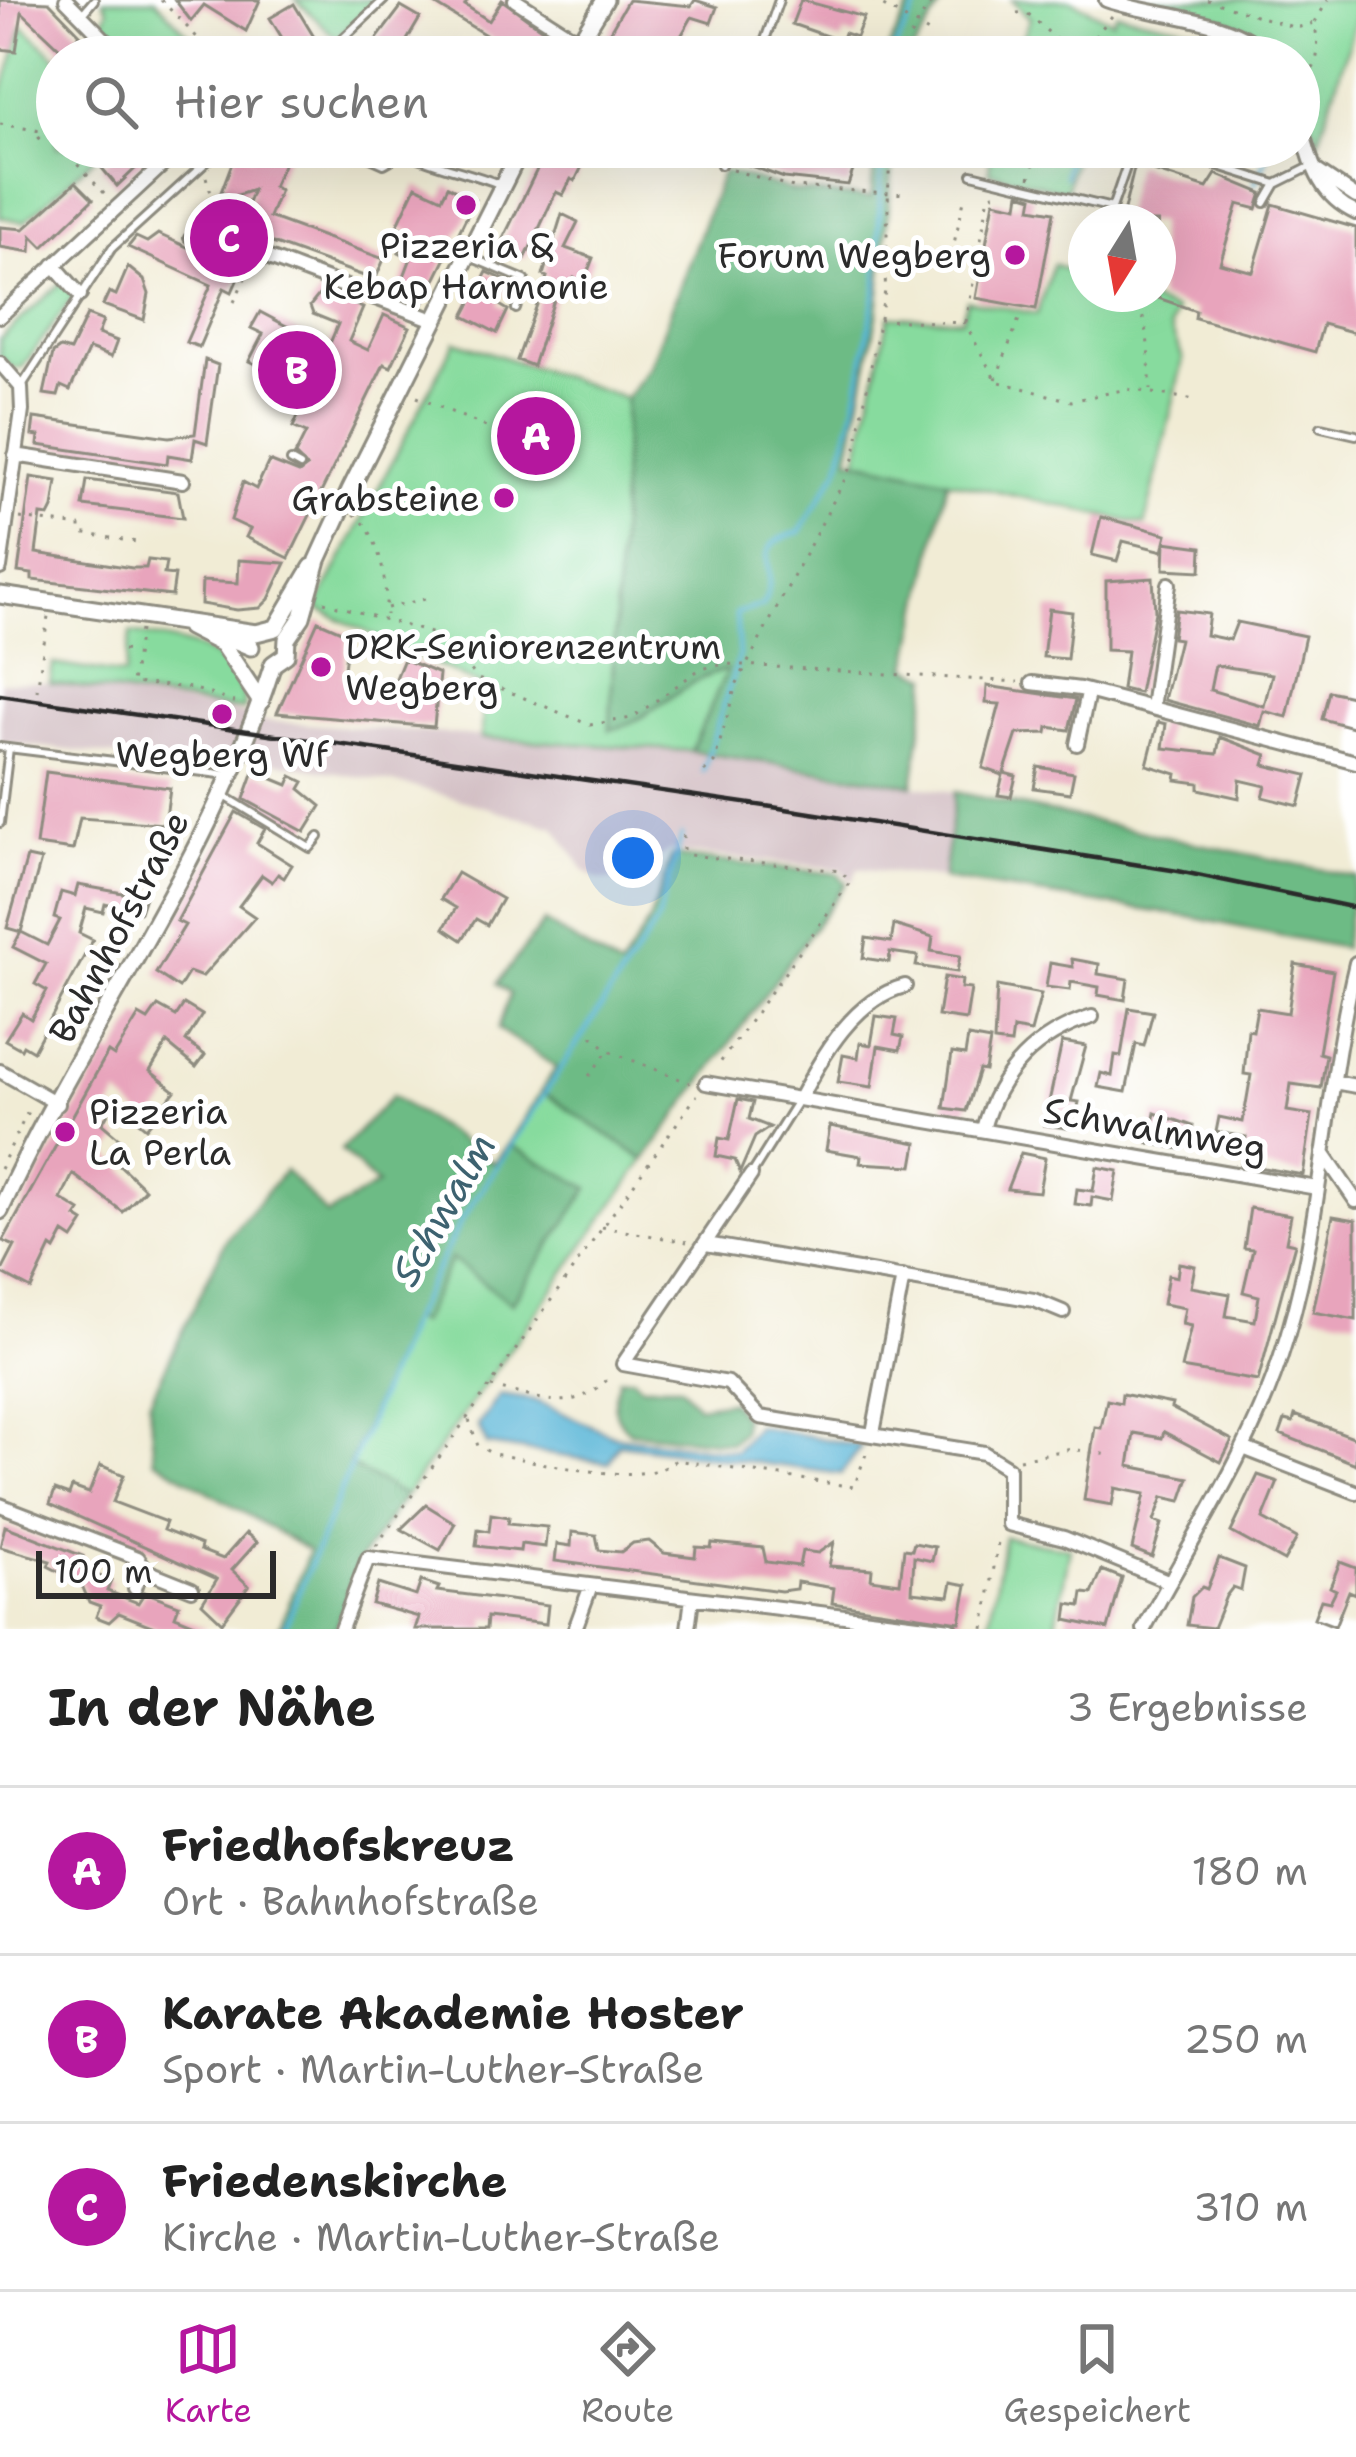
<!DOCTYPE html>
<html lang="de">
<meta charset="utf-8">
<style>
body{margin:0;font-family:"Shantell Sans",sans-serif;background:#f2f2f2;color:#222}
.compass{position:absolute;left:1068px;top:204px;width:108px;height:108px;border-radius:50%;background:#fff;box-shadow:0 12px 48px #0002;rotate:191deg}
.scale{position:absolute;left:36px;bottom:30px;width:240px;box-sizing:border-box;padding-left:12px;border:6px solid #2b2b2b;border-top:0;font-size:33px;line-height:42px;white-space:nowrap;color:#2b2b2b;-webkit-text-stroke:9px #fff;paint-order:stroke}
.you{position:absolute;left:633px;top:858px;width:42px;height:42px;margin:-30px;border:9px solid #fff;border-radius:50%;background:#1a73e8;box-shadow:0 0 0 18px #1a73e833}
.badge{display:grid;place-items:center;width:78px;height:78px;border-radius:50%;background:#b5179e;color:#fff;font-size:39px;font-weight:700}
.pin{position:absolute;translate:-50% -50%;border:6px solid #fff;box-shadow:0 3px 12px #0006}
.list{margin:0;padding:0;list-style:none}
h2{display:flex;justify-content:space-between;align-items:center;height:156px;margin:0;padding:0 48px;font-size:51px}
h2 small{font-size:39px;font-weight:400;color:#767676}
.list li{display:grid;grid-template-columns:78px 1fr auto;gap:36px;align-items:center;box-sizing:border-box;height:168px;padding:0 48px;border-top:3px solid #e0e0e0}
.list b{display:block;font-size:45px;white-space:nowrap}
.list p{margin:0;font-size:39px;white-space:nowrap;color:#767676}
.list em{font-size:39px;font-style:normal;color:#767676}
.icon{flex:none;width:66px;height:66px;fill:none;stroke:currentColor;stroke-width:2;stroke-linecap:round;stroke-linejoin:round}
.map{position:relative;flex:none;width:1356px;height:1629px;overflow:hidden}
.search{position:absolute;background:#fff;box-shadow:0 12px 48px #0002;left:36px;right:36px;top:36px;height:132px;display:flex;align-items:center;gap:30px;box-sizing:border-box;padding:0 42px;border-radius:66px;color:#767676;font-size:45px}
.sheet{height:660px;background:#fff}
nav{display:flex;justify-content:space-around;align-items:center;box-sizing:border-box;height:168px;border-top:3px solid #e0e0e0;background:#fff;font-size:33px;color:#767676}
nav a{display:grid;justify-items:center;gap:6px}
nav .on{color:#b5179e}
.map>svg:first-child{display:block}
.industrial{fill:#d2bec3}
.green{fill:#87db9e;stroke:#598364;stroke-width:3}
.forest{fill:#6dbb85;stroke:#4c7358;stroke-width:3}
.water{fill:#59b5d7;stroke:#427081;stroke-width:3}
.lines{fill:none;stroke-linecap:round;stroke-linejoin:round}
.stream{stroke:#59b5d7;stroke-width:4.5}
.building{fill:#e8a4bc;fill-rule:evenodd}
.service-casing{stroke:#8e8c80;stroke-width:12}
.minor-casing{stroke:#8e8c80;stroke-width:18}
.tertiary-casing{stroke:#8e8c80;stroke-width:21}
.path{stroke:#8e8c80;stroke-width:3;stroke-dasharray:3 9;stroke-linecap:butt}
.service{stroke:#fff;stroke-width:6}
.minor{stroke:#fff;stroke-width:12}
.tertiary{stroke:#fff;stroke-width:15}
.rail{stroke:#2b2b2b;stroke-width:4.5}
.poi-dot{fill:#b5179e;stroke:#fff;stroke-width:4.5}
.labels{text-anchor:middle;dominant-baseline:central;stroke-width:10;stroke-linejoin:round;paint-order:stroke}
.poi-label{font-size:36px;fill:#2b2b2b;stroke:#fff}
.street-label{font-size:36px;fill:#2b2b2b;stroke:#fff}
.water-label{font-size:39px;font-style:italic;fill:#3d6270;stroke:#fff}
</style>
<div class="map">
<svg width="1356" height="1629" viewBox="0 0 1356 1629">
<rect width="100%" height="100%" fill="#fff"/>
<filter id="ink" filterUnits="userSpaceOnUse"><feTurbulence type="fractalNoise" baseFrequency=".00833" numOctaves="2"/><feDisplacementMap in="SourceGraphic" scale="24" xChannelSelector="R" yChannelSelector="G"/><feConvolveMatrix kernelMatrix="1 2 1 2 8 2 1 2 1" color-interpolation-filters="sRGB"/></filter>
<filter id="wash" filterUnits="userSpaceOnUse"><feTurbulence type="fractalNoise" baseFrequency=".004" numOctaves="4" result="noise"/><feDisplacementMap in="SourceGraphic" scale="48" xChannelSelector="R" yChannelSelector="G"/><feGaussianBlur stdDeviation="2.7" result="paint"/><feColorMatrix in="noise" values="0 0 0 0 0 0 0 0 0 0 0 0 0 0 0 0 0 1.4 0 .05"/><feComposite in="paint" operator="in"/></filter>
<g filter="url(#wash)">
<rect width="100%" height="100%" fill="#f1ecd5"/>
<path class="industrial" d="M0,682H41L204,707V702L264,721L720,753L955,792L943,879L858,868L852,883L841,869L669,851L625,882L599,880L585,871L555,827L415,787L229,754L224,769L0,742Z"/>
<path class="green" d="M103,0H155L205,51L200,57H137L103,21L108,10Z
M296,0H377L336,38Z
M1012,0H1071L1112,21L1117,13L1200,30L1256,57H1014L1030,18Z
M1134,0H1356V20L1318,142L1299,84V57C1279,57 1268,39 1249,30C1211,12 1174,9 1134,0Z
M23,26L57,58V147H106L24,222L0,217V100Z
M991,147H1077L1066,191L989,172Z
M1053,264L1086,277V294H1132L1176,311L1170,327L1183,359L1145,525L857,460L889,316L962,319L967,300L1037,314Z
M64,280L75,294L22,368H13L0,357V339Z
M455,341L626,398L610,729C655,720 682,678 728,670L691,751L481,738L485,688L316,608Z
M131,633C178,642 244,647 244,710L50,683L53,664L124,675Z
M541,1091L645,1160L405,1496L348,1466L154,1459L149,1402L451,1258L512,1303L588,1188L508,1144Z
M1004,1537L1070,1548L1055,1629L989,1623Z"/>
<path class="forest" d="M914,0H945L909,57H884Z
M875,147H895L878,311L849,458L948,480L908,667L929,676L913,785L691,751L727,670C681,678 654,719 610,730L626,398L650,366L723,171L794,191L871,198Z
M955,792L1356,877L1343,948L1190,917L943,879Z
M672,856L838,874L846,883L645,1160L541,1091L556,1067L498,1029L510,994L497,984L544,922L620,969L649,922Z
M392,1096L494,1163L508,1144L589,1188L511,1303L451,1259L420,1323L411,1320L349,1465L405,1496L357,1564L336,1629H279L309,1551L154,1459L149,1402L226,1240L285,1170L327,1215L377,1185L341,1150Z
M632,1377L641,1386H680L698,1406L730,1401L743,1418L742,1431L731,1443L630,1432C611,1415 612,1401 619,1378Z"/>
<path class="water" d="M500,1395L533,1400L615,1436L735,1451L756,1426L862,1446L841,1474L618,1444L609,1463L487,1445L478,1426Z"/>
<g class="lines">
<path class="stream" d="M890,57L921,0
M1106,57C1138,22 1199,34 1236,57
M1065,176L1069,147
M1255,183L1271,147
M703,771L739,656L736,613L762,606C785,565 741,548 800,532L839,468L856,402L877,284L882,147
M284,1629L411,1319L461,1221L657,922L682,835"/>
</g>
<g id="blocks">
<path class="building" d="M0,0L49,2L80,34L75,39L92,57H54L62,50L22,12L16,51L0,49Z
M175,0H260L246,31L204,5L191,21Z
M428,0H468L465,5L489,21L502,0L559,41V48L554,57H505L493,48L497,42Z
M628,0L691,6L695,0L717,7L711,23L692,17L677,43L667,39L658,55L635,44L627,57H595Z
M801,0L864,17L856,37L844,33L841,41L792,24Z
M294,4L314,37L290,51L270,18Z
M401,7L420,18L403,47L419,57H363Z
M122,147H158L117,186L101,167Z
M257,147H291L273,187L280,190L269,217L384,259L375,280L267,241L258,221L239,254L204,237L216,219L238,229L253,190L232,197L221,192L237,150L253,157Z
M548,147L589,152L575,181L571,179L563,195L556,192L525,259L499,247Z
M734,147H861L848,185L784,178L731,159Z
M1135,165L1207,188L1216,174L1262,193L1257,209L1238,204L1220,263L1253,272L1273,204L1356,228V333L1323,324L1315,352L1195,318L1196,311L1158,298V222H1121Z
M76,182L93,199L43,247L32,236L31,252L0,247V227L24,229Z
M416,186L442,198L448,186L475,200L423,304L398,292L411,258L399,252L410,232L397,226Z
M1020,193L1033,197L1031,208L1054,212L1036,309L976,298L994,201L1018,206Z
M562,214L578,222L565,248L593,258L584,282L574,278L571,288L559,284L533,366L517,360L547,277L543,275Z
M158,234L241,271L232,292L224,288L199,347L186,342L211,285L128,247L136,237L147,242Z
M128,267L144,280L149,294L144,320L103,305L109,292L116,295Z
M487,272L509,282L498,304L508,310L497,333L464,316Z
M322,291L363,308L349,341L368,350L384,315L410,327L391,367L384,364L289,558L246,537L250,529L231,520L243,482L256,489L269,461L299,473L307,467L295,455L306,433L293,427L310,391L249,361L263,334L251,328L260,312L328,348L338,324L313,314L310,306Z
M87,315L103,321L98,334L117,341L111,357L89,349L70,390L61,386L58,396L44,394L53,353L60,348L70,351Z
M205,360L218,365L207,443L195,439L192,459L168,455L167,464L38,445L39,436L32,435L34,418L169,437L195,434Z
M31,477L57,481L53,508L49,516L41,515L36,553L132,568H146L148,560L166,562L164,574L175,575L172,596L32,580V574L18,572Z
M87,480L178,492L183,518L83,506Z
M1101,517L1167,534L1165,542L1202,547L1201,571L1164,569L1165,542L1163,551L1123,541L1117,561L1092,555Z
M239,560L286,563L269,599L260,608L237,610L201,604L202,581L238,583Z
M1153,578L1155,612L1139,693L1122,689L1127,651L1106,650V581Z
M1049,609L1072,612L1067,659L1043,657Z
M1176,610L1209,614L1206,635L1230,640L1237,622L1305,636L1287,717L1264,711L1260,726L1164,700L1179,639L1172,638ZM1215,665L1272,674L1264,706L1210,690Z
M318,621L348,634L343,678L394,683L404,659L439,674L434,727L277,713Z
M987,686L1076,699L1069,730L1048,727L1047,733L1017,734L1004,773L1016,776L1011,797L998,795L1003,775L983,768L1000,704L986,703Z
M1329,691L1356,697V728L1322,719Z
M1158,722L1166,724L1163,748L1217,754L1220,737L1267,755L1264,765L1307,775L1299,806L1263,797L1266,786L1240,780L1239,798L1199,789V783L1176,780L1177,774L1147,765Z
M1038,767L1074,773L1070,793L1034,788Z
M254,771L288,785L292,776L304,782L300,789L321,806L305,832L244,799Z
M46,772L170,788L165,824L80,818L73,850L36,845Z
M236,812L265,829L257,843L292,865L284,878L278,874L272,882L262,875L239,906L255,917L202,977L189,972L179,988L156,973L185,925L177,921Z
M27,857L41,860L21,932L7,928Z
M457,873L502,899L487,925L476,919L462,940L444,928L456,908L441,899Z
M78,885L145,897L140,912L105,904L103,912L86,908L79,933L93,940L33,1051L23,1045L21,1049L5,1040L22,1013L31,1019L47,991L35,984L46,964L13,947L21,932L47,945L60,920L54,918L61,892L75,896Z
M894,925L933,937L931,951L960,956L957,972L916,966L918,956L890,952L889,962L863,958L866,938L891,942Z
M1072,959L1099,964L1098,974L1128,979L1125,1000L1098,995L1099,987L1071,982L1070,990L1046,987L1050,963L1073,967Z
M1295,964L1333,971L1319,1053L1326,1055L1321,1088L1291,1084L1287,1111L1312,1115L1303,1175L1241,1164L1246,1137L1216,1132L1219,1117L1243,1122L1251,1075L1244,1074L1248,1030L1253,1031L1257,1008L1288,1013Z
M944,977L962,980L961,988L971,989L966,1020L938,1016Z
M997,986L1041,994L1031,1032L1013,1029L1011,1044L994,1042Z
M184,1004L202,1015L186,1041L205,1055L196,1067L167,1043L150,1071L175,1091L154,1118L146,1128L136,1120L141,1115L118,1095L102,1124L120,1139L108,1154L145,1189L123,1212L73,1174L61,1199L80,1211L76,1217L84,1222L73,1239L64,1233L55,1250L51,1247L31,1289L1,1273L15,1246L3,1241L108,1052L114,1056L139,1015L148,1020L158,1006L176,1016Z
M1129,1008L1153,1012L1144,1046L1136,1044L1126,1092L1098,1087L1101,1073L1112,1076L1115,1055L1121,1056Z
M876,1016L897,1019L894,1035L903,1037L900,1050L878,1046L872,1087L838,1082L843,1055L858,1058L860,1043L871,1045Z
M968,1037L990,1041L985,1071L979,1070L966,1111L944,1108L952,1053L965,1055Z
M1062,1042L1086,1046L1071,1101L1079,1102L1076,1116L1070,1115L1067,1128L1044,1125Z
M738,1099L753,1102L749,1119L770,1127L755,1137L740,1172L735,1160L716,1156L719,1138L729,1140Z
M1155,1113L1193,1126L1191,1142L1182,1141L1180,1149L1149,1143Z
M830,1126L917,1143L913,1166L860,1163L861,1156L826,1150Z
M1021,1153L1045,1158L1039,1192L1007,1189Z
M1097,1167L1118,1171L1113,1201L1092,1197L1091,1206L1075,1204L1077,1189L1093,1191Z
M1250,1208L1291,1215L1286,1242L1295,1244L1258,1381L1181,1368L1191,1326L1182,1324L1185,1308L1163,1304L1168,1275L1177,1277L1179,1263L1195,1266L1191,1287L1230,1294L1226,1316L1255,1321L1259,1296L1243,1292L1253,1249L1244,1248Z
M1333,1216L1356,1220V1320L1313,1312Z
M1122,1394L1172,1404L1171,1408L1232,1440L1221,1462L1164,1432L1162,1438L1134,1433L1129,1466L1189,1478L1181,1501L1163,1497L1154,1521L1162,1524L1152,1557L1132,1549L1145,1494L1115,1488L1112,1505L1084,1500L1095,1427L1101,1428L1107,1400L1121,1403Z
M1295,1415L1356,1438V1464L1280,1434L1285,1420L1293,1422Z
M100,1465L124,1475L113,1502L166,1522L163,1530L201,1545L200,1550L223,1559L246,1533L257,1542L232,1570L249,1586L222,1622L202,1603L217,1579L50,1504L55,1490L69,1495L72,1487L89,1493Z
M1258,1475L1278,1482L1263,1519L1297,1538L1284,1561L1231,1532Z
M426,1505L455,1523L440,1550L401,1529Z
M491,1514L509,1517L508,1523L547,1527L545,1547L521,1544L520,1551L476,1546L478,1529L489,1531Z
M5,1526L83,1556L79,1567L111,1581L107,1591L138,1603L145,1592L179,1605L175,1616L207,1629H159L119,1613L109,1622L96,1617L100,1606L89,1602L81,1583L48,1566L50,1561L0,1547Z
M572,1532L596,1535L599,1550L621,1552L633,1543L649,1541L664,1553L695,1557L696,1547L711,1548L712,1543L763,1548L766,1562L799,1566L802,1551L818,1553L834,1542L829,1566L872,1569L871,1579L900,1583L904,1549L912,1550L914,1543L935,1547L932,1561L914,1557L912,1592L949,1596L952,1582L967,1585L960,1622L832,1603L834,1588L797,1582L796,1589L781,1591L555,1561L557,1544L571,1546Z
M1219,1558L1245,1568L1241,1590L1233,1587L1226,1596L1213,1628L1187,1625L1192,1597L1202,1587L1207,1589Z
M1340,1562L1356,1568V1594L1349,1591L1335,1626L1314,1618L1321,1600L1330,1602L1336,1590L1330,1587Z
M1102,1570L1122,1578L1108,1629L1066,1620L1068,1604L1081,1606L1083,1593L1092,1594Z
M421,1581L439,1587L437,1591L548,1605L546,1624L487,1617L486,1629H415L419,1617L372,1604L378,1584L416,1596Z"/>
</g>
</g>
<g filter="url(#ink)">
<use href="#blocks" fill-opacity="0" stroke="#8e8c80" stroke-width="3"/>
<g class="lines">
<defs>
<path id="service" d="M83,13L94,0
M323,57L384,0
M759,57L779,0
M346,147L384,164L405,152C437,167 466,171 499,184
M1159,147L1276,184L1312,166
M721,165L727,147
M972,174L1112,208L1133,147
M1265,203L1276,184
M188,238L250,267L256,253
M470,257L525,280L516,309
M23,384L112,248L223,147
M1321,427L1356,435
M291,461L300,466
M0,747L228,775
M223,795L310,848L319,837
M0,823L9,748
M753,1172L797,1102"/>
<path id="minor" d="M66,0L122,57
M515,0L579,41
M1106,0C1161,19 1227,14 1271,57
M1299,119C1311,159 1315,194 1356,213
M1317,171L1356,197
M256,253L434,320
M54,265L80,295
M0,316L182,147
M0,363L21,387L22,411L0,568
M15,455L183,481
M1032,683L1080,689L1356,762
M1152,708L1169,584
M1077,744L1088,693
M0,1071L58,1104
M1334,1082L1356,1086
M706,1083L1317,1188
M800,1098C824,1054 854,999 905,986
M983,1129C998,1072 1037,1034 1092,1017
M1323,1153L1356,1201
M751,1175L623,1364L728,1383L760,1417L984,1453L1008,1468V1524L1064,1538L1170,1582
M706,1244L1034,1300L1063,1312
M873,1433L903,1277
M1243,1448L1356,1492
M0,1505L138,1558L147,1571L192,1589
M135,1588L143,1565
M341,1629L368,1558L951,1629
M575,1629L590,1588
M688,1629L692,1598
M1144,1629C1191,1540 1248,1455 1280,1359C1323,1231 1324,1093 1356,963"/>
<path id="tertiary" d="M570,57L605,0
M0,595L256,633L276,628L312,567
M189,627L222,644L261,702
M220,634L251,647
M0,1211C85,1024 210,863 273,664L286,655L287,639L302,617L318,560L350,490L522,147"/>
</defs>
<use href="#service" class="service-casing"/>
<use href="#minor" class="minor-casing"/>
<use href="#tertiary" class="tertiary-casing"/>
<path class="path" d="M161,0L216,57
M873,0L932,34
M1207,0L1296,28L1314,23C1321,52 1319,66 1299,89
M1017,13L1026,12L1076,57
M1315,22L1328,0
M1079,55L1112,16
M898,57L932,0
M52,122L57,96
M37 132a9 9 0 1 1 18 0a9 9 0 1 1-18 0Z
M0,124L35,130
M61,147L107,196
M732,170L793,187L907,194
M206,177L214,202L242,217
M1030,178L1038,147
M250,224L256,239
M197,231L213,203
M952,252L964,200
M1136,294L1147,332L1151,390
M234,302L246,276
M879,320L965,323L996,381L1071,401L1127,389L1196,400
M966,322L989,195L998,193
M996,379L1019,319
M417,397L486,427
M354,514C381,533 387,584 386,615
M20,518L80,526V533L136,542
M324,602L444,637L478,679L590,725L632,718L700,669L726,664L1018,682
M387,608L425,599
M140,630L132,683L192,688L240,704
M123,650L135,652
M37,691L48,616
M704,772L714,763L736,685L853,464L885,291L890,147
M683,835V850L689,855L841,871L850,882L717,1067
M592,1036L609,1051L690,1083
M589,1076L607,1052
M0,1169L31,1105
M602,1227L687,1242
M491,1387C544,1398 572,1417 613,1374
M469,1420L478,1446L493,1454C536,1460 646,1491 675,1460L854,1487L867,1451
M1019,1459L1072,1449L1109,1455
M376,1546L697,1095
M984,1629L999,1536"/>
<use href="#service" class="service"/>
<use href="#minor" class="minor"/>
<use href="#tertiary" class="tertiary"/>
<path class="rail" d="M0,695L779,808L1178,871L1356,908"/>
</g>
</g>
<g class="poi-dot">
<circle cx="466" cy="205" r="12"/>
<circle cx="1015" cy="255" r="12"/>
<circle cx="504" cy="498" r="12"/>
<circle cx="321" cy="667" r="12"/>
<circle cx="222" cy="714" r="12"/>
<circle cx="65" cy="1132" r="12"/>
</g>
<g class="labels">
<g class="poi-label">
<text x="466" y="245">Pizzeria &amp;<tspan x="466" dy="41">Kebap Harmonie</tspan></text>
<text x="991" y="255" text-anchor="end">Forum Wegberg</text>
<text x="480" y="498" text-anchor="end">Grabsteine</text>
<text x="345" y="646" text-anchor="start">DRK-Seniorenzentrum<tspan x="345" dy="41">Wegberg</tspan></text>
<text x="222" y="754">Wegberg Wf</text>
<text x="89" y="1111" text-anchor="start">Pizzeria<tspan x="89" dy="41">La Perla</tspan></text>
</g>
<g class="street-label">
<text transform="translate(119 927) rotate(-62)">Bahnhofstraße</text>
<text transform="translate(1155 1129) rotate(10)">Schwalmweg</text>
</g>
<g class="water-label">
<text transform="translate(443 1209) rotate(-60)">Schwalm</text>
</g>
</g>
</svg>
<svg class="compass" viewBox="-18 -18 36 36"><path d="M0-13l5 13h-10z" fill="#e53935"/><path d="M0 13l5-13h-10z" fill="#767676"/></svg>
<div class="scale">100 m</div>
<div class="you"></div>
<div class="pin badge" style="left:536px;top:436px">A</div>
<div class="pin badge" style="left:297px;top:370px">B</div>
<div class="pin badge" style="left:229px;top:238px">C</div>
<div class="search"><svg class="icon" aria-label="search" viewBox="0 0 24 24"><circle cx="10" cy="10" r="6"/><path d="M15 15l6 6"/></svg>Hier suchen</div>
</div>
<section class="sheet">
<h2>In der Nähe<small>3 Ergebnisse</small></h2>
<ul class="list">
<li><span class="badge">A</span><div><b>Friedhofskreuz</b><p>Ort · Bahnhofstraße</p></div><em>180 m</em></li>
<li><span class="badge">B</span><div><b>Karate Akademie Hoster</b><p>Sport · Martin-Luther-Straße</p></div><em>250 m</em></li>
<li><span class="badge">C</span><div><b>Friedenskirche</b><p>Kirche · Martin-Luther-Straße</p></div><em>310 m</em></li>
</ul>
</section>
<nav>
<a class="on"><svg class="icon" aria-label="map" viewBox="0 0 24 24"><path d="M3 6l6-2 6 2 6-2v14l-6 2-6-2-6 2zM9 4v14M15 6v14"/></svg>Karte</a>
<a><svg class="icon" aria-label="directions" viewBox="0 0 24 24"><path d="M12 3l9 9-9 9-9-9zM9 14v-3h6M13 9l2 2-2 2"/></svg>Route</a>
<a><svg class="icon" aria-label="saved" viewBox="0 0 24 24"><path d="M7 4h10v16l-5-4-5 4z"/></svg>Gespeichert</a>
</nav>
